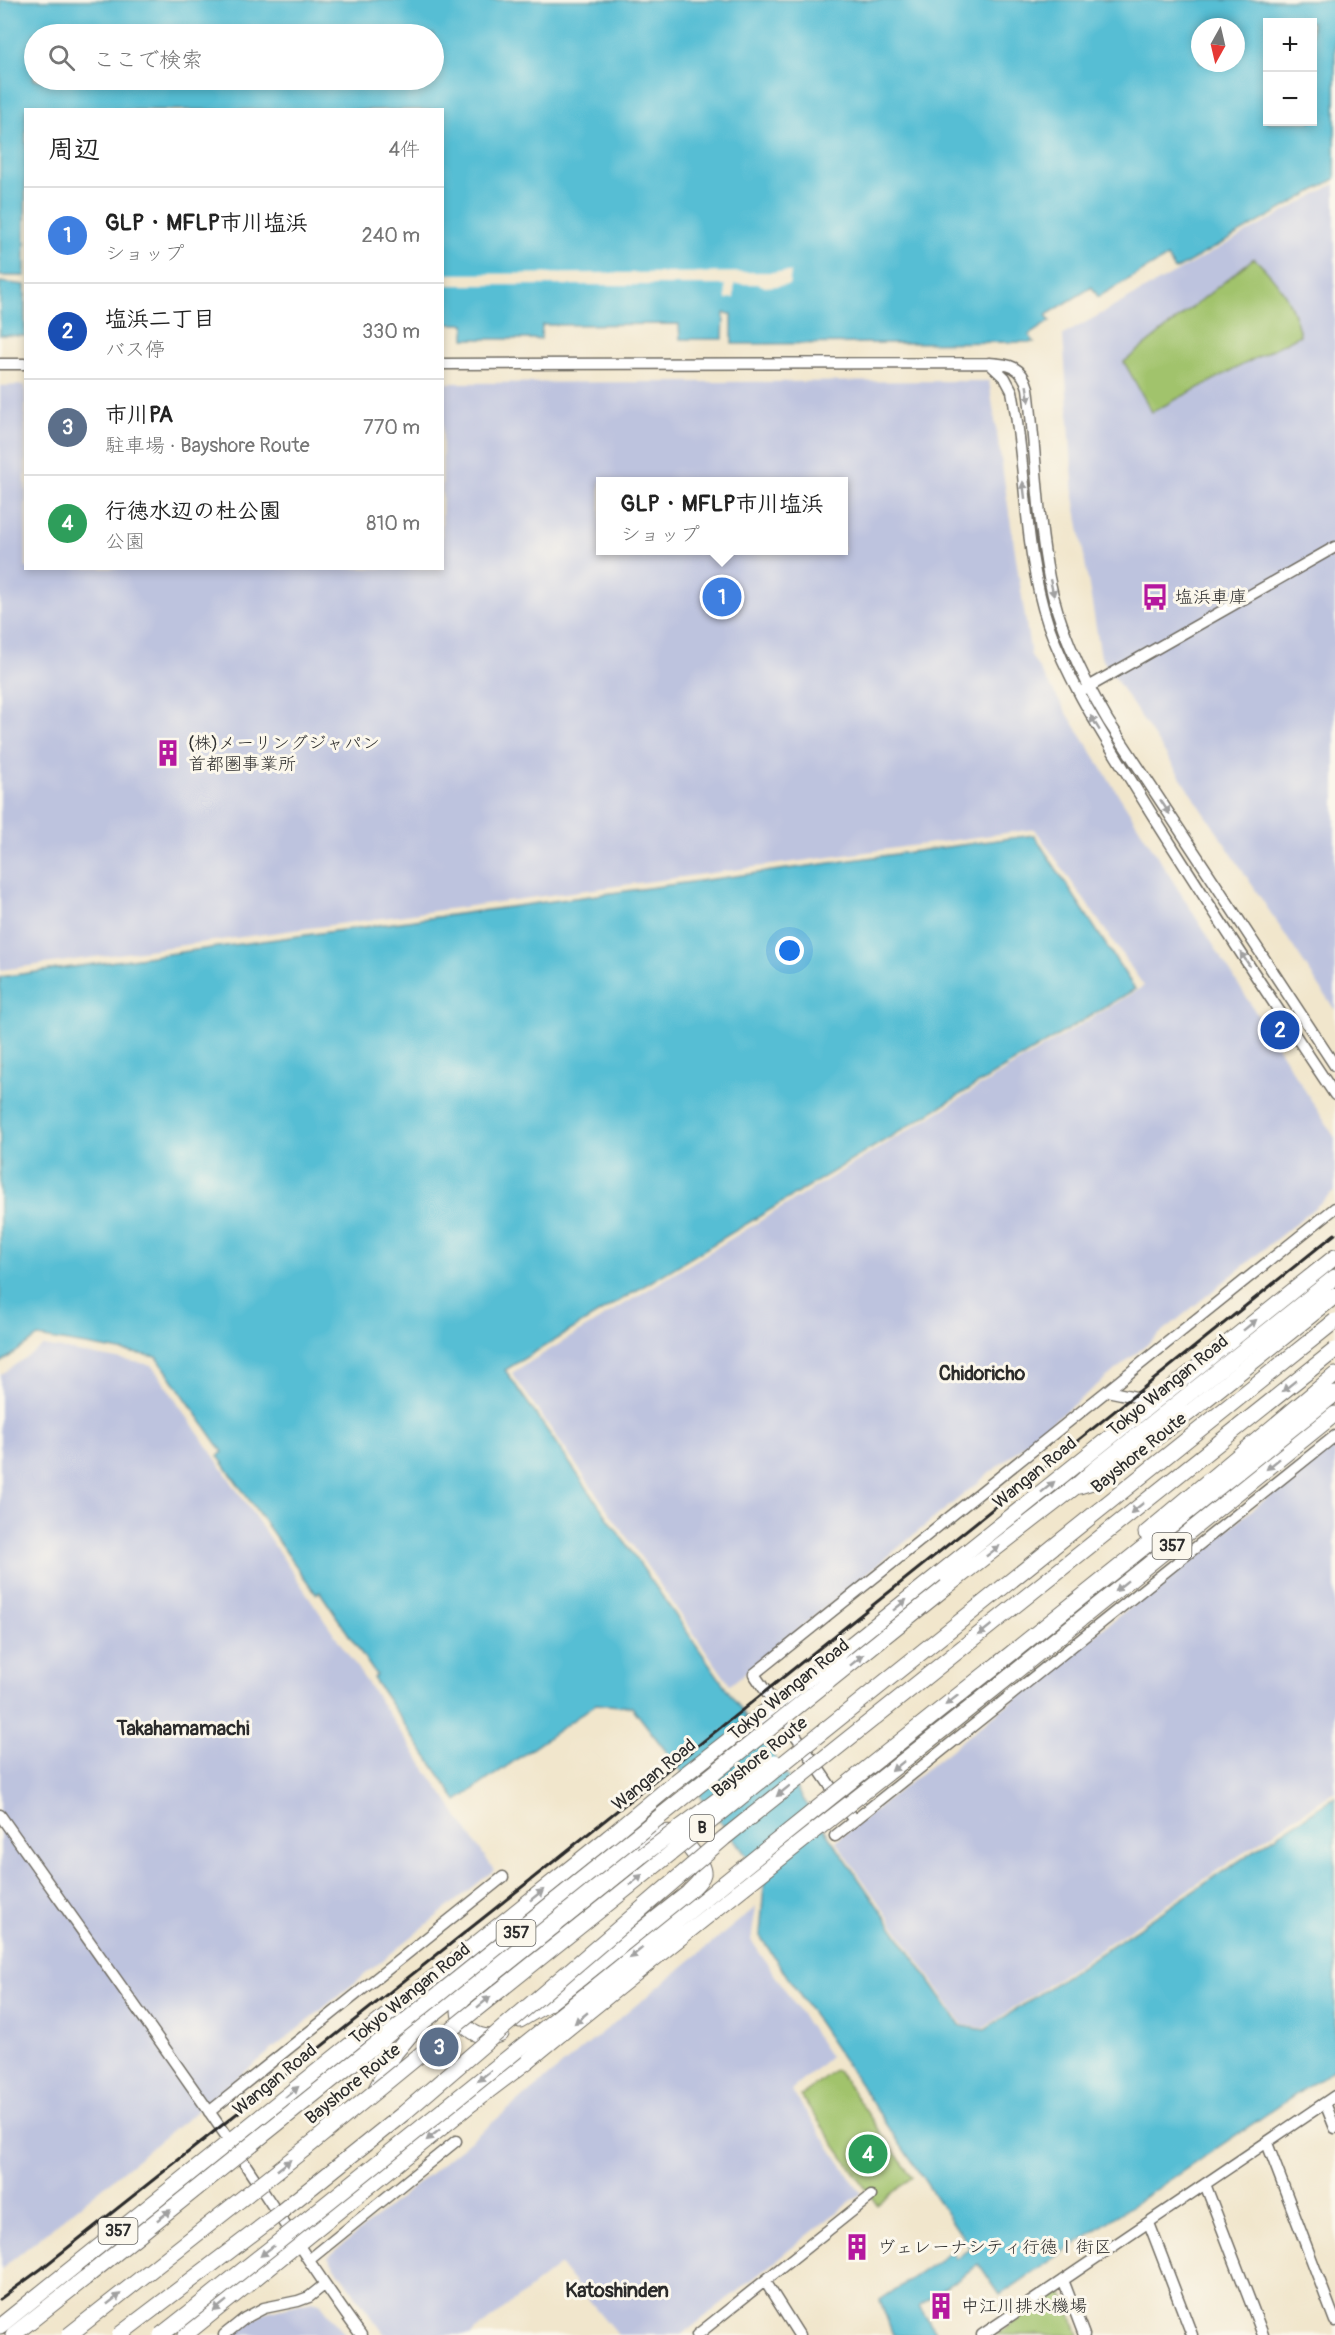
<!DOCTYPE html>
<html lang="ja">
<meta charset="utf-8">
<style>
body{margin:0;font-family:Pangolin,"Klee One",sans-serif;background:#f2f2f2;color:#222}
.controls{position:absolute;right:18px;top:18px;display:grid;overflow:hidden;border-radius:0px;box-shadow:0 3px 9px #0003}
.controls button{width:54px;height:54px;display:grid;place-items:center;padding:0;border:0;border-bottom:2px solid #e0e0e0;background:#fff;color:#222;font:30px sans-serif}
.compass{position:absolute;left:1191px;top:18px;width:54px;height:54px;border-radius:50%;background:#fff;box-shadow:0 3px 9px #0003;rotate:188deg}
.you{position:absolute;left:790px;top:951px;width:21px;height:21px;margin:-15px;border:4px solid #fff;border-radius:50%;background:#1a73e8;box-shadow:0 0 0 9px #1a73e833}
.badge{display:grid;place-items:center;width:39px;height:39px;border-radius:50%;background:#b5179e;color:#fff;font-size:20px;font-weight:700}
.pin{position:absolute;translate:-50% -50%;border:3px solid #fff;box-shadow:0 2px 6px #0006}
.popup{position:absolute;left:596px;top:477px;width:252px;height:78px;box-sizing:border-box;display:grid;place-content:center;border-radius:0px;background:#fff;filter:drop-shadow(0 2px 4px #0005);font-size:20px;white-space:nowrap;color:#767676}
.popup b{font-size:22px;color:#222}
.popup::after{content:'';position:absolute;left:50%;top:100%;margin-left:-12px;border:12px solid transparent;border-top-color:#fff}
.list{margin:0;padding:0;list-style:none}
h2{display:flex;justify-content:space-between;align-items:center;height:78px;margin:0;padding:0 24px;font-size:26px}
h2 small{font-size:20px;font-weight:400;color:#767676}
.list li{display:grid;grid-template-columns:39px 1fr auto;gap:18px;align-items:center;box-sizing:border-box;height:96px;padding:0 24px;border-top:2px solid #e0e0e0}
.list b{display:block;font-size:22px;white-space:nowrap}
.list p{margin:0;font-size:20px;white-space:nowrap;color:#767676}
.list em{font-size:20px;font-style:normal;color:#767676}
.icon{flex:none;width:33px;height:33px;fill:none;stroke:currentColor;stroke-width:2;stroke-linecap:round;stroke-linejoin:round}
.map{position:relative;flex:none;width:1335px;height:2335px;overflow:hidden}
.search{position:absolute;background:#fff;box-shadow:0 3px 9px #0003;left:24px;top:24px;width:420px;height:66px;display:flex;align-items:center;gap:15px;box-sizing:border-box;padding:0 21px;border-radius:33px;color:#767676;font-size:22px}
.panel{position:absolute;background:#fff;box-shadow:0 3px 9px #0003;left:24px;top:108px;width:420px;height:462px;border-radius:0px}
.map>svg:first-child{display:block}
.industrial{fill:#bdc3de;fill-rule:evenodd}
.green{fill:#a1c36c;stroke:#66774c;stroke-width:1.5}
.water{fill:#57bed4;stroke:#417480;stroke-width:1.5;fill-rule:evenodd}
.pier{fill:#f1e6cc}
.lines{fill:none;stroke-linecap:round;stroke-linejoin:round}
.minor-casing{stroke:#706c63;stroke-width:13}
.highway-casing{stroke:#706c63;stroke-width:17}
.minor{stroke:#fff;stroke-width:10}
.highway{stroke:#fff;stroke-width:15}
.rail{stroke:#2b2b2b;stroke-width:3}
.highway-bridge-casing{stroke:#706c63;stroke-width:17;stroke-linecap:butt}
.highway-bridge{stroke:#fff;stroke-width:15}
.oneway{fill:#a0a0a0}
.labels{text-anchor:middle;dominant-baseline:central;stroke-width:6;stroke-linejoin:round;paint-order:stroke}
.shield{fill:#fbf7ec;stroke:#696865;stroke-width:1.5}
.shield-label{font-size:16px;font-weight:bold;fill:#2b2b2b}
.poi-label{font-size:18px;fill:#2b2b2b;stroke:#fbf7ec;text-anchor:start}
.street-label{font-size:18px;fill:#2b2b2b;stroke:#fbf7ec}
.neighbourhood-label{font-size:20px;font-weight:bold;fill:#2b2b2b;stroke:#fbf7ec}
</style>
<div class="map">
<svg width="1335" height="2335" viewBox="0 0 1335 2335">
<rect width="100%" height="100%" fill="#fbf7ec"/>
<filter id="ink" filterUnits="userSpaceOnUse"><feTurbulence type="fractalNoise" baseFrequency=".0167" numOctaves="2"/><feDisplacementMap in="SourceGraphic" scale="12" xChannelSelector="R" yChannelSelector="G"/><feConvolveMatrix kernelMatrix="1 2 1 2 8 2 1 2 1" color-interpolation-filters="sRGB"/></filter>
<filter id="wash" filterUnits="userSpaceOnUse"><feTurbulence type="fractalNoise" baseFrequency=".008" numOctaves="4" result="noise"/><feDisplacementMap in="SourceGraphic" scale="24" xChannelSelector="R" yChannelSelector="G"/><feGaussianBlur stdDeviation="1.35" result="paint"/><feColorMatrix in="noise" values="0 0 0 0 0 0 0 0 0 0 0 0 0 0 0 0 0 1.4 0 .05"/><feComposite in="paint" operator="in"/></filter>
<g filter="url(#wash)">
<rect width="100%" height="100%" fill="#f1e6cc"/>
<path class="industrial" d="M1335,184V1010L1101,657L1074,497L1063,335Z
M989,381L1031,656L1335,1138V1191L730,1685L512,1373L1144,986L1035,829L0,970V386L25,385L26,568H442L443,383ZM600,482H843V550H600Z
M43,1346L152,1365L494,1870L0,2270V1375Z
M1335,1444V1791L984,2028L963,2025L836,1841Z
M756,1907L751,1940L830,2057L791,2090L861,2193L682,2335H618L560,2265L470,2335H385L328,2257Z
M312,2301L320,2303L345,2335H232L249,2322L266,2312Z"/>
<path class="green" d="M1254,258C1280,283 1292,300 1300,335L1152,412L1124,362Z
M834,2070L838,2071L912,2177L877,2205L801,2096Z
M1058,2293L1063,2294L1079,2335H995Z"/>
<path class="water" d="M0,0H1335V179L1175,270L1167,257L1098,297L1092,287L1046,315L1050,321L1029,335L1034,342L732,344V314L724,313L723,339H680L679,324L542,325L541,339H465V324H443L442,110H26L25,276H0ZM1268,22H1312V122H1268ZM1200,27H1236V63H1200ZM34,34H434V80H34Z
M0,282L25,285V336L0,335Z
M1034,835L1135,989L505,1370L961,2026L985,2030L1335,1797V2068L1000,2295L979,2264L919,2306L937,2335H893L880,2300L951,2252L956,2259L970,2248L760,1936L765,1873L746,1855L632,1707L596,1704L457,1801L373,1678L376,1675L320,1592L316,1594L218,1456L223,1452L157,1357L38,1337L0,1363V977Z"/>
<path class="pier" d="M791,272L789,285L765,287L759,284H734V298L726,299L725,285H442L443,274Z"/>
</g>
<g filter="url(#ink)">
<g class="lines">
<defs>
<path id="minor" d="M989,363L1005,378L1012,391C1027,468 1023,549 1048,624C1070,686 1106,739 1140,795C1203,897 1269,996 1335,1095
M0,364H26
M442,364L989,363C1009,364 1022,366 1028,388C1036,451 1037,516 1049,578C1059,629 1082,677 1108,721L1335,1066
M1085,689L1335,547
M1107,1391L1155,1401
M0,1815C77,1924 155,2033 231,2143C274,2207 315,2273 361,2335
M854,1821L754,1674L1335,1208
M835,1836L1335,1436
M1325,2103L1335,2128
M209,2112L503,1877
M1267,2143L1335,2321
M1205,2184L1263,2335
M1149,2223L1192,2335
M309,2260L456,2141
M1063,2280L1084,2335
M765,2281L799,2335
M224,2335L245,2318L264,2308L298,2301L309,2297L324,2285
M697,2335L871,2196
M982,2335L1335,2096"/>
<path id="highway" d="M1079,1486L1102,1479L1190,1412L1335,1296
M1146,1533L1335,1375
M946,1587L1075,1487L1096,1468L1335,1277
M838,1655L1335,1257
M998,1664L1335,1394
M1009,1677L1335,1414
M501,2034C480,2045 448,2021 463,1999L643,1855
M375,2091L395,2053L417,2027L656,1836C662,1833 667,1831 673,1833C682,1836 705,1865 703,1874C701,1882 693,1887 688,1893L552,2001L520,2020
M0,2326L609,1837
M13,2335L85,2278
M185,2335L471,2104L529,2060"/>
</defs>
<use href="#minor" class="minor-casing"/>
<use href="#highway" class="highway-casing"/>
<use href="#minor" class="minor"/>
<use href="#highway" class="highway"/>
<path class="rail" d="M0,2299L41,2269L492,1911L1335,1234"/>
<defs>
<path id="highway-bridge" d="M609,1837L674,1783L838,1655
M643,1855L755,1772L775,1762
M529,2060C687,1930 849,1805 1009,1677
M85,2278L946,1587
M69,2335L311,2144L454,2027L1335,1321
M119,2335L277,2215L404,2113L724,1838L1335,1350
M161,2335C442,2114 717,1886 998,1664"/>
</defs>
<use href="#highway-bridge" class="highway-bridge-casing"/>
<use href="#highway-bridge" class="highway-bridge"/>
</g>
<defs><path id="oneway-solid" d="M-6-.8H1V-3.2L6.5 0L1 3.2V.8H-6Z" transform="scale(1.5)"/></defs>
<g class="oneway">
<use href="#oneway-solid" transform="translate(1028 394) rotate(81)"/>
<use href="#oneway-solid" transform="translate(1024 490) rotate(-97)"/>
<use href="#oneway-solid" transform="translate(1052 588) rotate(77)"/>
<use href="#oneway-solid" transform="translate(1095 723) rotate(-122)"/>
<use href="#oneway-solid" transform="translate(1165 807) rotate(57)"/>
<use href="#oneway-solid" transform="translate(1245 959) rotate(-124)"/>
<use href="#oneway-solid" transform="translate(1250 1325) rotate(-39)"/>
<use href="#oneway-solid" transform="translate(1289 1386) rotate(141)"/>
<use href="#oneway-solid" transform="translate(1273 1464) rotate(141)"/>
<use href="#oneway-solid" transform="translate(1048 1487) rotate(-39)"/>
<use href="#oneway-solid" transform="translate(1137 1508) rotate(141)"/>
<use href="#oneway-solid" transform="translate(993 1551) rotate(-38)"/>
<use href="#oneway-solid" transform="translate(1121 1586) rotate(141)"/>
<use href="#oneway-solid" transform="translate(900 1605) rotate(-39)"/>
<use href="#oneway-solid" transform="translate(985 1630) rotate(141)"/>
<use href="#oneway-solid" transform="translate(857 1660) rotate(-39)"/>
<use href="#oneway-solid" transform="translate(952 1700) rotate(142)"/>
<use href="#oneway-solid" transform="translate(898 1766) rotate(141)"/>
<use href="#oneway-solid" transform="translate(783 1791) rotate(141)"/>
<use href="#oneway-solid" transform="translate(636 1880) rotate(-39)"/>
<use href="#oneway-solid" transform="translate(537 1895) rotate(-39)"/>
<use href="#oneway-solid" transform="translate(636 1953) rotate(141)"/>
<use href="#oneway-solid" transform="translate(484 2002) rotate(-39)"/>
<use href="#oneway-solid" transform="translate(581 2018) rotate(140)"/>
<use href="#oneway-solid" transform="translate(484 2076) rotate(141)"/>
<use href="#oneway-solid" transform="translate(292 2092) rotate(-39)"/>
<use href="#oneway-solid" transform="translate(433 2135) rotate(141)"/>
<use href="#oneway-solid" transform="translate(284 2165) rotate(-38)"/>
<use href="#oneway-solid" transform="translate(164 2215) rotate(-38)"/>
<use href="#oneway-solid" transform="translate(267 2251) rotate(142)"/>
<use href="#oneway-solid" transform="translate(114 2299) rotate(-38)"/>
<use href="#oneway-solid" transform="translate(220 2306) rotate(141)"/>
</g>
</g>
<defs>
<symbol id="bus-bare" viewBox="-9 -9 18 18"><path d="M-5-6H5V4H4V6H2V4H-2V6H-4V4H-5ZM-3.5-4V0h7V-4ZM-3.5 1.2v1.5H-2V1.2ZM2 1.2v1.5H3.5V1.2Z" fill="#b5179e" stroke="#fbf7ec" stroke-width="2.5" paint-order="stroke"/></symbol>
<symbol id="building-bare" viewBox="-9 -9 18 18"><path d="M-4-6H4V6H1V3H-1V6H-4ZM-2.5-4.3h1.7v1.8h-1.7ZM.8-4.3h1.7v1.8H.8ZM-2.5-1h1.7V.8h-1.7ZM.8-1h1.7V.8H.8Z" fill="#b5179e" stroke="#fbf7ec" stroke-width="2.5" paint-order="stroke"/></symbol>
</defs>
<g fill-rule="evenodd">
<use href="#bus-bare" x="1136" y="578" width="38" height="38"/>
<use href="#building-bare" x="149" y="734" width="38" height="38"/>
<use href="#building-bare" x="838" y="2228" width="38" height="38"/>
<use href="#building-bare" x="922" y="2287" width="38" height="38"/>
</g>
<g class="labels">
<g class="shield">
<rect x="1152.5" y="1533" width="39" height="26" rx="4.5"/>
<rect x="690" y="1815" width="24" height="26" rx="4.5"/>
<rect x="496.5" y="1920" width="39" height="26" rx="4.5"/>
<rect x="98.5" y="2218" width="39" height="26" rx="4.5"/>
</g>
<g class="shield-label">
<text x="1172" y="1546">357</text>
<text x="702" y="1828">B</text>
<text x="516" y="1933">357</text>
<text x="118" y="2231">357</text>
</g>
<g class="poi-label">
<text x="1175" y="597">塩浜車庫</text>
<text x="188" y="743">(株)メーリングジャパン<tspan x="188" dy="21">首都圏事業所</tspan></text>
<text x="877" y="2247">ヴェレーナシティ行徳Ⅰ街区</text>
<text x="961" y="2306">中江川排水機場</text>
</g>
<g class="street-label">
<text transform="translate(1168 1386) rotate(-39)">Tokyo Wangan Road</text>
<text transform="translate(1139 1453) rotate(-39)">Bayshore Route</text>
<text transform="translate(1035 1473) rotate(-39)">Wangan Road</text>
<text transform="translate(789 1690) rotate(-39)">Tokyo Wangan Road</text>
<text transform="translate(760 1757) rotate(-39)">Bayshore Route</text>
<text transform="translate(654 1775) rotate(-39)">Wangan Road</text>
<text transform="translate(410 1994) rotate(-39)">Tokyo Wangan Road</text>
<text transform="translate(275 2080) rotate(-39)">Wangan Road</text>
<text transform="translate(353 2084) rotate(-39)">Bayshore Route</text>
</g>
<g class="neighbourhood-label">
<text x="982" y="1373">Chidoricho</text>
<text x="183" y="1728">Takahamamachi</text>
<text x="617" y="2290">Katoshinden</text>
</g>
</g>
</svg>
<div class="controls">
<button>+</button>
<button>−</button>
</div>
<svg class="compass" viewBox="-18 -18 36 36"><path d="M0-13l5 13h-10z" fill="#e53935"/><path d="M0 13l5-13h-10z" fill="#767676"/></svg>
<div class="you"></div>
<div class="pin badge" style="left:722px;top:597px;background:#3f7fe0">1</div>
<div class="popup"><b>GLP・MFLP市川塩浜</b>ショップ</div>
<div class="pin badge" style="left:1280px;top:1030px;background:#1a4fb4">2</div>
<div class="pin badge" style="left:439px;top:2047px;background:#5c6f8a">3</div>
<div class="pin badge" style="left:868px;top:2154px;background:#2e9e5b">4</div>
<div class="search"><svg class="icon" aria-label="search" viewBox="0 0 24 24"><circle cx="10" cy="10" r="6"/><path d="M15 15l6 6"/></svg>ここで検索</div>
<section class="panel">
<h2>周辺<small>4件</small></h2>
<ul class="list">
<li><span class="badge" style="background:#3f7fe0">1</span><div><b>GLP・MFLP市川塩浜</b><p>ショップ</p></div><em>240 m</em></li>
<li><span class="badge" style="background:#1a4fb4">2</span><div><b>塩浜二丁目</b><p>バス停</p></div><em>330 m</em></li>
<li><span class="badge" style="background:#5c6f8a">3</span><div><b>市川PA</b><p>駐車場 · Bayshore Route</p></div><em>770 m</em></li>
<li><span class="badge" style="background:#2e9e5b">4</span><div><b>行徳水辺の杜公園</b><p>公園</p></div><em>810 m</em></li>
</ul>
</section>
</div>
